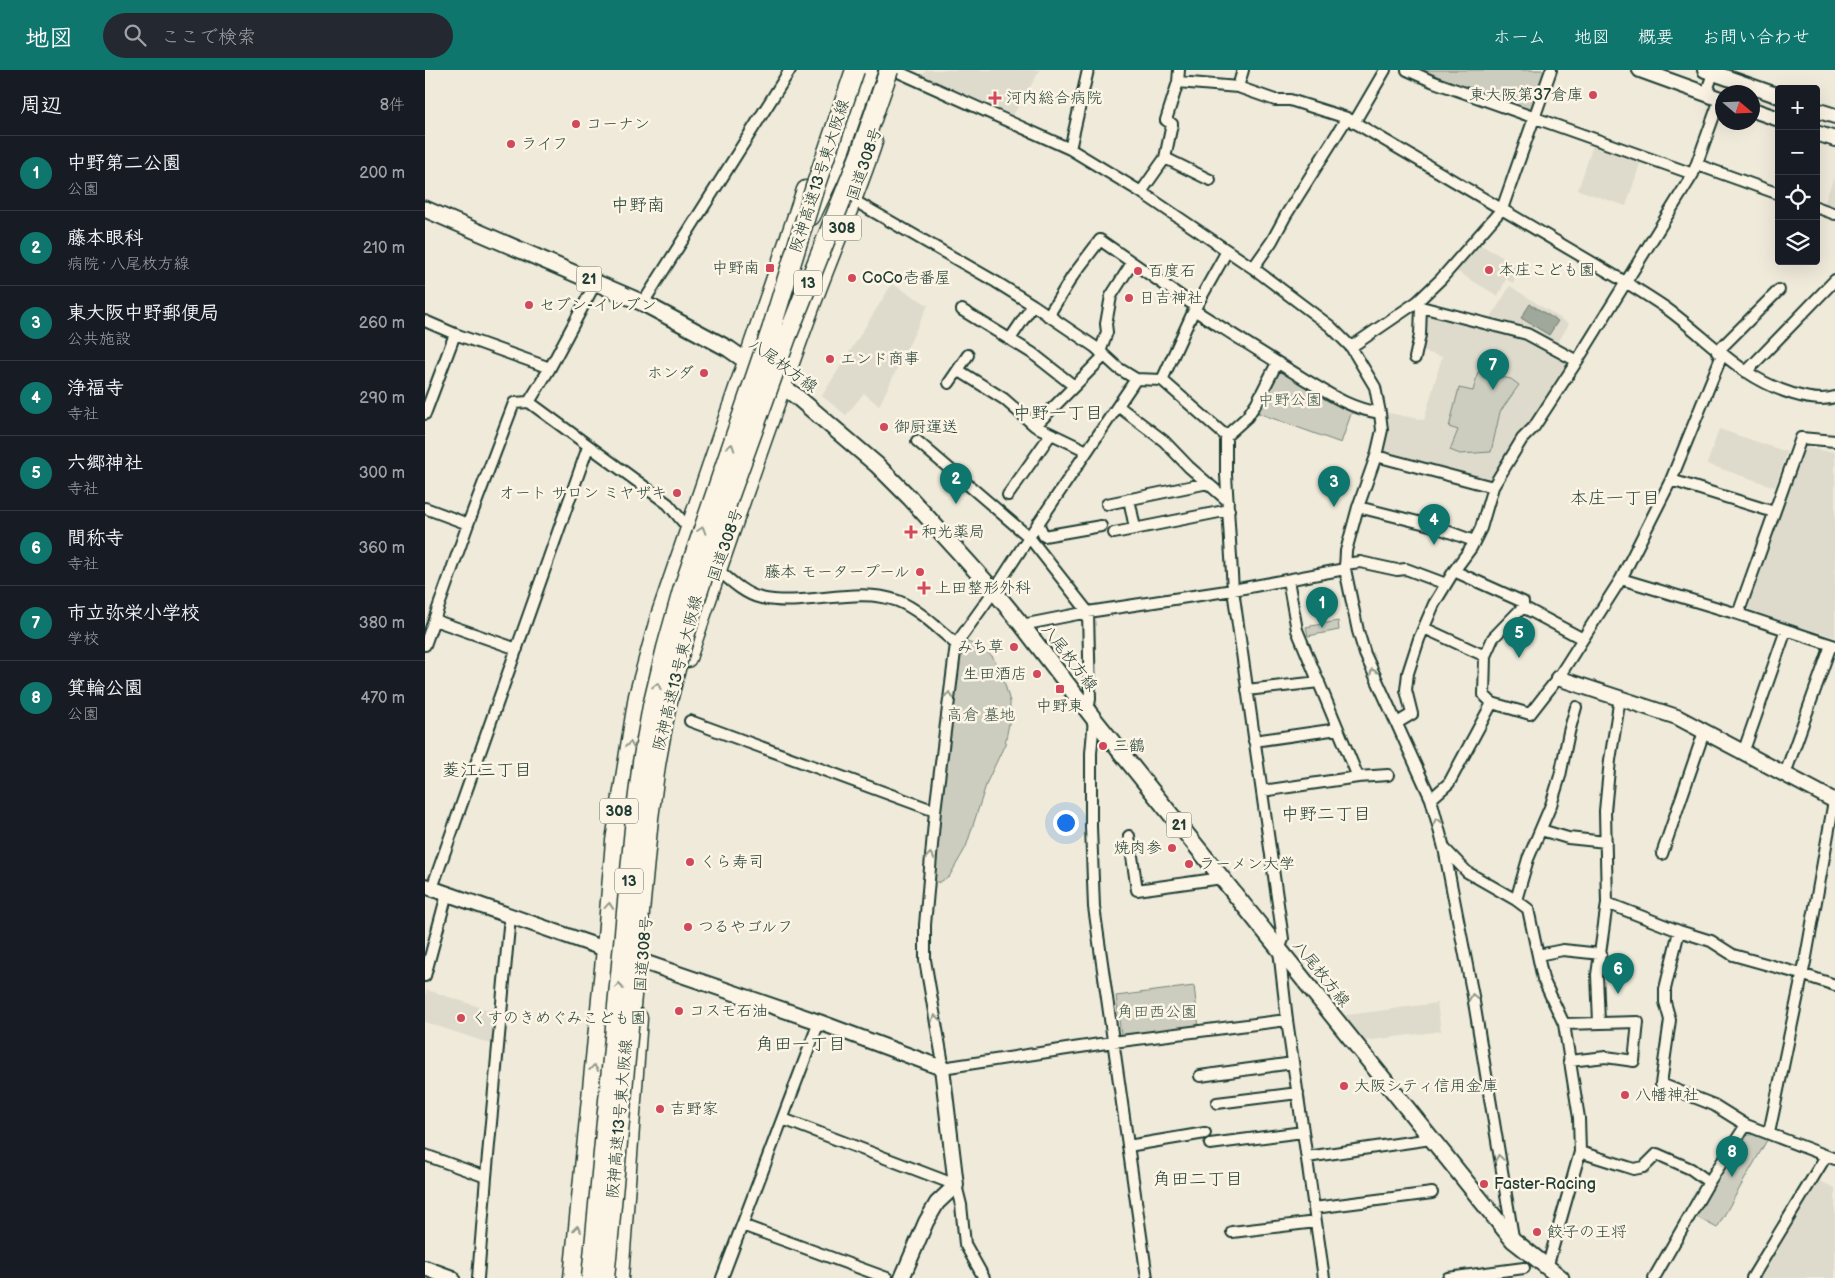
<!DOCTYPE html>
<html lang="ja">
<meta charset="utf-8">
<style>
body{margin:0;font-family:"Balsamiq Sans","Klee One",sans-serif;background:#242831;color:#f1f3f6}
.controls{position:absolute;right:15px;top:15px;display:grid;overflow:hidden;border-radius:5px;box-shadow:0 5px 20px #0002}
.controls button{width:45px;height:45px;display:grid;place-items:center;padding:0;border:0;border-bottom:1px solid #363941;background:#171b24;color:#f1f3f6;font:25px sans-serif}
.compass{position:absolute;left:1290px;top:15px;width:45px;height:45px;border-radius:50%;background:#171b24;box-shadow:0 5px 20px #0002;rotate:109deg}
.you{position:absolute;left:640px;top:752px;width:18px;height:18px;margin:-12px;border:4px solid #fff;border-radius:50%;background:#1a73e8;box-shadow:0 0 0 8px #1a73e833}
.badge{display:grid;place-items:center;width:32px;height:32px;border-radius:50%;background:#0f766e;color:#fff;font-size:16px;font-weight:700}
.pin{position:absolute;translate:-50% -41px;filter:drop-shadow(0 1px 2px #0008)}
.pin::after{content:'';position:absolute;top:26px;width:18px;height:15px;background:inherit;clip-path:polygon(0 0,100% 0,50% 100%)}
.list{margin:0;padding:0;list-style:none}
h2{display:flex;justify-content:space-between;align-items:center;height:65px;margin:0;padding:0 20px;font-size:21px}
h2 small{font-size:16px;font-weight:400;color:#9ea1a6}
.list li{display:grid;grid-template-columns:32px 1fr auto;gap:15px;align-items:center;box-sizing:border-box;height:75px;padding:0 20px;border-top:1px solid #363941}
.list b{display:block;font-size:19px;white-space:nowrap}
.list p{margin:0;font-size:16px;white-space:nowrap;color:#9ea1a6}
.list em{font-size:16px;font-style:normal;color:#9ea1a6}
.icon{flex:none;width:28px;height:28px;fill:none;stroke:currentColor;stroke-width:2;stroke-linecap:round;stroke-linejoin:round}
.map{position:relative;flex:none;width:1410px;height:1208px;overflow:hidden}
header{display:flex;align-items:center;gap:30px;box-sizing:border-box;height:70px;padding:0 25px;background:#0f766e;color:#fff}
header strong{font-size:24px}
nav{display:flex;gap:28px;margin-inline-start:auto;font-size:18px}
.search{width:350px;height:45px;background:#242831;display:flex;align-items:center;gap:12px;box-sizing:border-box;padding:0 18px;border-radius:28px;color:#9ea1a6;font-size:19px}
main{display:flex}
aside{flex:1;background:#171b24}
.map>svg:first-child{display:block}
.built{fill:#dedbcc}
.green{fill:#cccdbf;stroke:#76857a}
.water{fill:#9fa89a;stroke:#6c7d71}
.lines{fill:none;stroke-linecap:round;stroke-linejoin:round}
.street-casing{stroke:#1f3d34;stroke-width:14}
.secondary-casing{stroke:#1f3d34;stroke-width:18}
.primary-casing{stroke:#1f3d34;stroke-width:19}
.highway-casing{stroke:#1f3d34;stroke-width:21}
.street{stroke:#fcf5e5;stroke-width:10}
.secondary{stroke:#fcf5e5;stroke-width:14}
.primary{stroke:#fcf5e5;stroke-width:15}
.highway{stroke:#fcf5e5;stroke-width:18}
.rail{stroke:#1f3d34;stroke-width:3}
.highway-bridge-casing{stroke:#1f3d34;stroke-width:21;stroke-linecap:butt}
.highway-bridge{stroke:#fcf5e5;stroke-width:18}
.oneway{stroke:#8e998c}
.poi-dot{fill:#d1495b;stroke:#fcf5e5;stroke-width:2}
.labels{text-anchor:middle;dominant-baseline:central;stroke-width:5;stroke-linejoin:round;paint-order:stroke}
.shield{fill:#fcf5e5;stroke:#617469;stroke-width:1}
.shield-label{font-size:15px;font-weight:bold;fill:#1f3d34}
.poi-label{font-size:16px;fill:#1f3d34;stroke:#fcf5e5;text-anchor:start}
.street-label{font-size:16px;fill:#1f3d34;stroke:#fcf5e5}
.park-label{font-size:16px;fill:#425a50;stroke:#fcf5e5}
.neighbourhood-label{font-size:18px;fill:#1f3d34;stroke:#fcf5e5}
</style>
<header>
<strong>地図</strong>
<div class="search"><svg class="icon" aria-label="search" viewBox="0 0 24 24"><circle cx="10" cy="10" r="6"/><path d="M15 15l6 6"/></svg>ここで検索</div>
<nav><a>ホーム</a><a>地図</a><a>概要</a><a>お問い合わせ</a></nav>
</header>
<main>
<aside>
<h2>周辺<small>8件</small></h2>
<ul class="list">
<li><span class="badge">1</span><div><b>中野第二公園</b><p>公園</p></div><em>200 m</em></li>
<li><span class="badge">2</span><div><b>藤本眼科</b><p>病院 · 八尾枚方線</p></div><em>210 m</em></li>
<li><span class="badge">3</span><div><b>東大阪中野郵便局</b><p>公共施設</p></div><em>260 m</em></li>
<li><span class="badge">4</span><div><b>浄福寺</b><p>寺社</p></div><em>290 m</em></li>
<li><span class="badge">5</span><div><b>六郷神社</b><p>寺社</p></div><em>300 m</em></li>
<li><span class="badge">6</span><div><b>間称寺</b><p>寺社</p></div><em>360 m</em></li>
<li><span class="badge">7</span><div><b>市立弥栄小学校</b><p>学校</p></div><em>380 m</em></li>
<li><span class="badge">8</span><div><b>箕輪公園</b><p>公園</p></div><em>470 m</em></li>
</ul>
</aside>
<div class="map">
<svg width="1410" height="1208" viewBox="0 0 1410 1208">
<rect width="100%" height="100%" fill="#efeada"/>
<filter id="ink" filterUnits="userSpaceOnUse"><feTurbulence type="fractalNoise" baseFrequency=".02" numOctaves="2"/><feDisplacementMap in="SourceGraphic" scale="10" xChannelSelector="R" yChannelSelector="G"/><feConvolveMatrix kernelMatrix="1 2 1 2 8 2 1 2 1" color-interpolation-filters="sRGB"/></filter>
<g filter="url(#ink)">
<path class="built" d="M501,0H615L587,47L496,8Z
M1168,75L1216,91L1201,136L1153,120Z
M1410,104V138L1399,135Z
M1054,174L1097,198L1088,213L1081,209L1073,226L1031,201Z
M467,214L503,235L454,336L439,323L421,345L397,326Z
M1085,216L1144,254L1129,279L1144,290L1145,296L1069,408L1059,411L959,385L963,362V343L999,350L1017,287L994,280L1003,244L1060,257Z
M1294,359L1362,382L1350,417L1282,394Z
M1379,378L1410,382V567L1327,543L1323,537L1376,382Z
M2,920L73,943L69,975L0,952V927Z
M1012,933L1016,961L939,971L916,946Z
M1392,1110L1410,1118V1208H1334Z"/>
<path class="green" d="M990,0H1122L1109,36L1102,41Z
M859,301L927,341L916,373L833,343L849,305Z
M1053,302L1086,309L1094,315L1075,342L1066,382L1035,384L1025,380L1033,360L1024,357L1034,318L1048,321Z
M913,551L914,560L883,566L881,557Z
M539,571L551,575L567,586L577,604L585,632V648L580,674L562,712L541,777L524,807L513,813L507,805L534,581Z
M769,916L774,958L700,967L696,965L691,926Z
M1330,1064L1342,1070L1292,1158L1268,1145L1320,1066Z"/>
<path class="water" d="M1105,234L1133,251L1124,265L1096,248Z"/>
<g class="lines">
<defs>
<path id="street" d="M469,0L645,79L716,122L828,198L905,256L926,277L950,317L955,343L957,360L951,386L933,437L921,481L920,499L933,561L940,584L1006,729L1019,778L1048,926L1088,1167
M982,0L1009,12L1268,104
M753,12L813,17L850,30H865L922,48L1202,213C1215,221 1228,229 1241,238C1284,269 1315,308 1368,324C1381,328 1397,331 1410,327
M813,17L818,0
M1281,24L1289,0
M929,53L960,0
M645,79L663,0
M740,88L785,110
M1273,95L1354,124
M716,122L740,88L747,54L741,50L753,12L754,0
M428,130L571,212L608,235L670,277L693,298L711,309L737,310L801,366V405L808,520L858,869L854,880L862,950L899,1208
M1391,137L1410,144
M828,198L847,171L861,145L922,48
M992,232L996,237L1102,264L1152,291
M218,233L365,0
M537,240L607,283L649,316
M769,240C804,262 840,285 876,307C903,323 923,338 955,343
M623,246L647,207L675,170L770,236
M0,251L30,264L125,298
M585,269L608,235
M926,277L992,232L1016,209L1077,139L1126,0
M675,282L682,262L681,254L686,226L707,193
M1292,282L1354,220
M990,288L995,265L996,237
M533,300L579,329L610,356L662,381
M1321,302L1410,210
M737,310L769,240L802,181
M524,313L543,285
M104,332L125,298L171,212
M693,336L739,371L764,397L803,431
M0,344L30,264
M610,356L679,286
M801,366L822,347L832,332L852,293
M492,371L604,467L663,542L665,629L663,641
M951,386L1068,417
M1246,410L1349,442
M583,425L626,364
M704,429L710,458
M682,434L783,413
M933,437L1005,455L1049,471
M0,438L43,454
M613,453L619,466L676,456
M689,463L804,440
M920,494L935,492L972,500L981,499L1021,514
M292,499C305,510 319,524 336,528C380,538 431,515 473,531C495,540 513,559 531,574
M1029,501L1098,532V537L1158,569
M1196,509L1246,410L1297,285
M863,510L872,560L933,707
M1313,544L1376,368L1410,371
M9,550L92,579
M597,555L663,542L808,520L920,499
M999,558L1060,586
M0,575L43,454L89,333L104,332L243,434L264,459
M822,620L894,612
M1067,633L1059,625L1060,586L1068,568L1098,537
M669,649L666,683V757L669,837L722,1208
M265,651L510,741
M972,653L987,644L981,620L983,603L994,569L1009,534L1029,501L1046,478L1056,458L1068,417L1097,369L1109,357L1152,291L1268,104L1295,29
M829,671L913,659
M1318,683L1361,560
M1360,704L1406,575
M837,721L933,707L963,705
M1006,729L1024,713L1067,633L1105,644L1133,608L1196,509L1313,544L1410,576
M1116,760L1143,768L1181,772
M704,766L712,820L797,808
M1019,778L1042,802L1091,830L1103,839L1118,909L1139,954L1154,1048L1155,1082L1122,1198
M1237,784L1279,662
M7,818L163,377
M1091,830L1103,789L1126,735L1135,706L1144,662L1151,637
M1182,833L1254,861L1286,871L1308,885L1376,904L1410,915
M1254,861L1240,919V932L1245,950L1236,1014L1289,1035L1321,1055L1410,1089
M1113,885L1138,880L1176,884
M0,906L22,824
M1174,952L1172,905L1182,833L1180,741L1185,690L1195,628
M1139,954L1213,952L1209,991L1181,987L1144,991
M514,995L517,988L500,890V855L510,741L531,574L569,521L604,467L711,309
M517,998L688,972L862,950
M775,1006L868,993
M792,1033L873,1023
M358,1049L531,1115L536,1135L540,1174L559,1208
M1344,1063L1381,887L1409,731
M785,1074L878,1062
M703,1076L780,1063
M1155,1082L1209,1099L1219,1097L1232,1084L1266,1099L1284,1112
M0,1085L61,1107
M882,1087L1006,1069
M889,1138L1007,1123
M317,1155L462,1208
M807,1162L891,1152
M53,1208L61,1107L85,846
M297,1208L394,952
M1023,1208L1099,1198
M1229,1208L1284,1112L1321,1055
M1327,1208L1401,1086"/>
<path id="secondary" d="M1215,0L1298,30
M1280,0L1354,26
M1328,40L1354,49
M1391,40L1410,46
M1391,63L1410,69
M1133,608L1252,647L1410,731
M0,816L157,871L394,952L517,998L531,1115L512,1133L501,1152L477,1208
M0,1198L27,1208"/>
<path id="primary" d="M0,139L218,233L304,279L371,326L452,395L485,428L569,521L597,555L669,649L1088,1170L1136,1208"/>
<path id="highway" d="M386,146L408,100L443,0
M262,588C302,470 343,352 386,235C406,180 430,127 448,72
M148,1208L181,879L190,771L213,626L235,546L381,120
M194,1208L213,948"/>
</defs>
<use href="#street" class="street-casing"/>
<use href="#secondary" class="secondary-casing"/>
<use href="#primary" class="primary-casing"/>
<use href="#highway" class="highway-casing"/>
<use href="#street" class="street"/>
<use href="#secondary" class="secondary"/>
<use href="#primary" class="primary"/>
<use href="#highway" class="highway"/>
<path class="rail" d="M208,903L231,689L242,619L260,553L322,365
M171,1208L222,688L234,617L252,550L314,363"/>
<defs>
<path id="highway-bridge" d="M166,1208L210,748L217,692L227,636L241,578L257,521L346,260L389,120L430,0
M180,1208L224,748L231,695L241,639L255,583L272,526L304,428L362,267L435,84L464,0"/>
</defs>
<use href="#highway-bridge" class="highway-bridge-casing"/>
<use href="#highway-bridge" class="highway-bridge"/>
</g>
<defs><path id="oneway-chevron" d="M-2-3.5L2.5 0L-2 3.5" fill="none" stroke-width="1.6" stroke-linecap="round" stroke-linejoin="round" transform="scale(1.25)"/></defs>
<g class="oneway">
<use href="#oneway-chevron" transform="translate(306 377) rotate(-71)"/>
<use href="#oneway-chevron" transform="translate(277 460) rotate(-72)"/>
<use href="#oneway-chevron" transform="translate(948 602) rotate(-114)"/>
<use href="#oneway-chevron" transform="translate(232 616) rotate(-77)"/>
<use href="#oneway-chevron" transform="translate(524 625) rotate(-83)"/>
<use href="#oneway-chevron" transform="translate(205 675) rotate(-81)"/>
<use href="#oneway-chevron" transform="translate(1012 751) rotate(-104)"/>
<use href="#oneway-chevron" transform="translate(505 786) rotate(-85)"/>
<use href="#oneway-chevron" transform="translate(184 836) rotate(-85)"/>
<use href="#oneway-chevron" transform="translate(194 916) rotate(-85)"/>
<use href="#oneway-chevron" transform="translate(1048 927) rotate(-100)"/>
<use href="#oneway-chevron" transform="translate(510 948) rotate(-100)"/>
<use href="#oneway-chevron" transform="translate(169 998) rotate(-84)"/>
<use href="#oneway-chevron" transform="translate(1074 1088) rotate(-99)"/>
<use href="#oneway-chevron" transform="translate(152 1159) rotate(-84)"/>
</g>
</g>
<g class="poi-dot">
<circle cx="1168" cy="25" r="5"/>
<path d="M567.5 20.5h5v5h5v5h-5v5h-5v-5h-5v-5h5z"/>
<circle cx="151" cy="54" r="5"/>
<circle cx="86" cy="74" r="5"/>
<rect x="340" y="193" width="10" height="10" rx="2.5"/>
<circle cx="1064" cy="200" r="5"/>
<circle cx="713" cy="201" r="5"/>
<circle cx="427" cy="208" r="5"/>
<circle cx="704" cy="228" r="5"/>
<circle cx="104" cy="235" r="5"/>
<circle cx="405" cy="289" r="5"/>
<circle cx="279" cy="303" r="5"/>
<circle cx="459" cy="357" r="5"/>
<circle cx="252" cy="423" r="5"/>
<path d="M483.5 454.5h5v5h5v5h-5v5h-5v-5h-5v-5h5z"/>
<circle cx="495" cy="502" r="5"/>
<path d="M496.5 510.5h5v5h5v5h-5v5h-5v-5h-5v-5h5z"/>
<circle cx="589" cy="577" r="5"/>
<circle cx="612" cy="604" r="5"/>
<rect x="630" y="614" width="10" height="10" rx="2.5"/>
<circle cx="678" cy="676" r="5"/>
<circle cx="747" cy="778" r="5"/>
<circle cx="265" cy="792" r="5"/>
<circle cx="764" cy="794" r="5"/>
<circle cx="263" cy="857" r="5"/>
<circle cx="254" cy="941" r="5"/>
<circle cx="36" cy="948" r="5"/>
<circle cx="919" cy="1016" r="5"/>
<circle cx="1200" cy="1025" r="5"/>
<circle cx="235" cy="1039" r="5"/>
<circle cx="1059" cy="1114" r="5"/>
<circle cx="1112" cy="1162" r="5"/>
</g>
<g class="labels">
<g class="shield">
<rect x="398" y="145.5" width="38" height="25" rx="4"/>
<rect x="151.5" y="196.5" width="25" height="25" rx="4"/>
<rect x="369" y="200.5" width="28" height="25" rx="4"/>
<rect x="175" y="728.5" width="38" height="25" rx="4"/>
<rect x="741.5" y="742.5" width="25" height="25" rx="4"/>
<rect x="190" y="798.5" width="28" height="25" rx="4"/>
</g>
<g class="shield-label">
<text x="417" y="158">308</text>
<text x="164" y="209">21</text>
<text x="383" y="213">13</text>
<text x="194" y="741">308</text>
<text x="754" y="755">21</text>
<text x="204" y="811">13</text>
</g>
<g class="poi-label">
<text x="1158" y="25" text-anchor="end">東大阪第37倉庫</text>
<text x="581" y="28">河内総合病院</text>
<text x="161" y="54">コーナン</text>
<text x="96" y="74">ライフ</text>
<text x="335" y="198" text-anchor="end">中野南</text>
<text x="1074" y="200">本庄こども園</text>
<text x="723" y="201">百度石</text>
<text x="437" y="208">CoCo壱番屋</text>
<text x="714" y="228">日吉神社</text>
<text x="114" y="235">セブン-イレブン</text>
<text x="415" y="289">エンド商事</text>
<text x="269" y="303" text-anchor="end">ホンダ</text>
<text x="469" y="357">御厨運送</text>
<text x="242" y="423" text-anchor="end">オート サロン ミヤザキ</text>
<text x="496" y="462">和光薬局</text>
<text x="485" y="502" text-anchor="end">藤本 モータープール</text>
<text x="510" y="518">上田整形外科</text>
<text x="579" y="577" text-anchor="end">みち草</text>
<text x="602" y="604" text-anchor="end">生田酒店</text>
<text x="635" y="636" text-anchor="middle">中野東</text>
<text x="688" y="676">三鶴</text>
<text x="737" y="778" text-anchor="end">焼肉参</text>
<text x="275" y="792">くら寿司</text>
<text x="774" y="794">ラーメン大学</text>
<text x="273" y="857">つるやゴルフ</text>
<text x="264" y="941">コスモ石油</text>
<text x="46" y="948">くすのきめぐみこども園</text>
<text x="929" y="1016">大阪シティ信用金庫</text>
<text x="1210" y="1025">八幡神社</text>
<text x="245" y="1039">吉野家</text>
<text x="1069" y="1114">Faster-Racing</text>
<text x="1122" y="1162">餃子の王将</text>
</g>
<g class="street-label">
<text transform="translate(440 94) rotate(-71)">国道308号</text>
<text transform="translate(395 106) rotate(-72)">阪神高速13号東大阪線</text>
<text transform="translate(358 296) rotate(36)">八尾枚方線</text>
<text transform="translate(301 475) rotate(-71)">国道308号</text>
<text transform="translate(644 588) rotate(52)">八尾枚方線</text>
<text transform="translate(253 603) rotate(-76)">阪神高速13号東大阪線</text>
<text transform="translate(219 884) rotate(-85)">国道308号</text>
<text transform="translate(896 904) rotate(51)">八尾枚方線</text>
<text transform="translate(195 1049) rotate(-85)">阪神高速13号東大阪線</text>
</g>
<g class="park-label">
<text x="865" y="330">中野公園</text>
<text x="556" y="645">高倉 墓地</text>
<text x="732" y="942">角田西公園</text>
</g>
<g class="neighbourhood-label">
<text x="213" y="135">中野南</text>
<text x="633" y="343">中野一丁目</text>
<text x="1190" y="428">本庄一丁目</text>
<text x="62" y="700">菱江三丁目</text>
<text x="901" y="744">中野二丁目</text>
<text x="376" y="974">角田一丁目</text>
<text x="773" y="1109">角田二丁目</text>
</g>
</g>
</svg>
<div class="controls">
<button>+</button>
<button>−</button>
<button><svg class="icon" aria-label="locate" viewBox="0 0 24 24"><circle cx="12" cy="12" r="6"/><path d="M12 2v4M12 18v4M2 12h4M18 12h4"/></svg></button>
<button><svg class="icon" aria-label="layers" viewBox="0 0 24 24"><path d="M12 4l9 5-9 5-9-5zM3 14l9 5 9-5"/></svg></button>
</div>
<svg class="compass" viewBox="-18 -18 36 36"><path d="M0-13l5 13h-10z" fill="#e53935"/><path d="M0 13l5-13h-10z" fill="#9ea1a6"/></svg>
<div class="you"></div>
<div class="pin badge" style="left:897px;top:558px">1</div>
<div class="pin badge" style="left:531px;top:434px">2</div>
<div class="pin badge" style="left:909px;top:437px">3</div>
<div class="pin badge" style="left:1009px;top:475px">4</div>
<div class="pin badge" style="left:1094px;top:588px">5</div>
<div class="pin badge" style="left:1193px;top:924px">6</div>
<div class="pin badge" style="left:1068px;top:320px">7</div>
<div class="pin badge" style="left:1307px;top:1107px">8</div>
</div>
</main>
